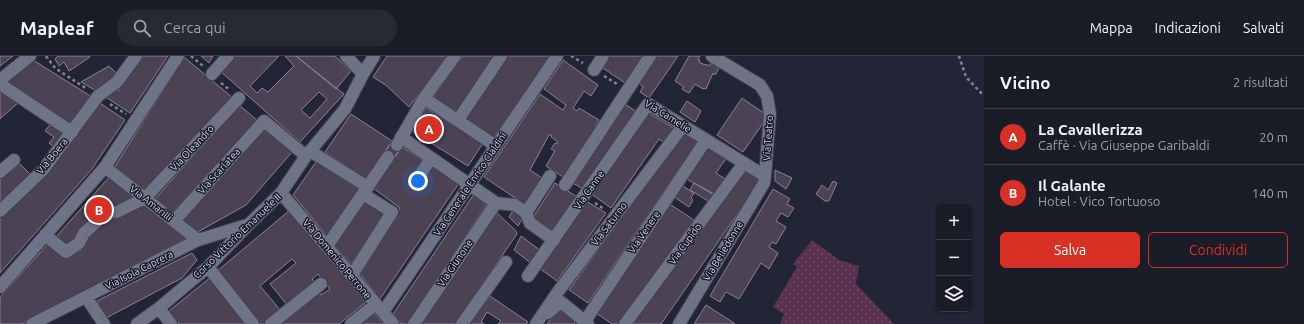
<!DOCTYPE html>
<html lang="it">
<meta charset="utf-8">
<style>
body{margin:0;font-family:Ubuntu,sans-serif;background:#272934;color:#f1f3f6}
.controls{position:absolute;right:12px;bottom:12px;display:grid;overflow:hidden;border-radius:6px;box-shadow:0 1px 3px #0004}
.controls button{width:36px;height:36px;display:grid;place-items:center;padding:0;border:0;border-bottom:1px solid #383a45;background:#1a1c28;color:#f1f3f6;font:20px sans-serif}
.you{position:absolute;left:418px;top:125px;width:14px;height:14px;margin:-10px;border:3px solid #fff;border-radius:50%;background:#1a73e8;box-shadow:0 0 0 6px #1a73e833}
.badge{display:grid;place-items:center;width:26px;height:26px;border-radius:50%;background:#d93025;color:#fff;font-size:13px;font-weight:700}
.pin{position:absolute;translate:-50% -50%;border:2px solid #fff;box-shadow:0 1px 4px #0006}
.list{margin:0;padding:0;list-style:none}
h2{display:flex;justify-content:space-between;align-items:center;height:52px;margin:0;padding:0 16px;font-size:17px}
h2 small{font-size:13px;font-weight:400;color:#9fa1a8}
.list li{display:grid;grid-template-columns:26px 1fr auto;gap:12px;align-items:center;box-sizing:border-box;height:56px;padding:0 16px;border-top:1px solid #383a45}
.list b{display:block;font-size:15px;white-space:nowrap}
.list p{margin:0;font-size:13px;white-space:nowrap;color:#9fa1a8}
.list em{font-size:13px;font-style:normal;color:#9fa1a8}
.actions{display:flex;gap:8px;padding:12px 16px}
.actions a{flex:1;padding:9px 0;border:1px solid #d93025;border-radius:6px;text-align:center;font-size:14px;color:#d93025}
.actions .main{background:#d93025;color:#fff}
.icon{flex:none;width:22px;height:22px;fill:none;stroke:currentColor;stroke-width:2;stroke-linecap:round;stroke-linejoin:round}
.map{position:relative;flex:none;width:984px;height:268px;overflow:hidden}
header{display:flex;align-items:center;gap:24px;box-sizing:border-box;height:56px;padding:0 20px;background:#1a1c28;border-bottom:1px solid #383a45}
header strong{font-size:19px}
nav{display:flex;gap:22px;margin-inline-start:auto;font-size:14px}
.search{width:280px;height:36px;background:#272934;display:flex;align-items:center;gap:10px;box-sizing:border-box;padding:0 14px;border-radius:22px;color:#9fa1a8;font-size:15px}
main{display:flex}
aside{flex:1;background:#1a1c28}
.map>svg:first-child{display:block}
.grass{fill:url(#grass-dots)}
.building{fill:#4b4254;stroke:#8a8194;fill-rule:evenodd}
.lines{fill:none;stroke-linecap:round;stroke-linejoin:round}
.street-casing{stroke:#404250;stroke-width:14}
.path{stroke:#838693;stroke-width:2.5;stroke-dasharray:3 3;stroke-linecap:butt}
.street{stroke:#6f7386;stroke-width:12}
.labels{text-anchor:middle;dominant-baseline:central;stroke-width:3;stroke-linejoin:round;paint-order:stroke}
.street-label{font-size:10px;fill:#d5d7e3;stroke:#191b2b}
</style>
<header>
<strong>Mapleaf</strong>
<div class="search"><svg class="icon" aria-label="search" viewBox="0 0 24 24"><circle cx="10" cy="10" r="6"/><path d="M15 15l6 6"/></svg>Cerca qui</div>
<nav><a>Mappa</a><a>Indicazioni</a><a>Salvati</a></nav>
</header>
<main>
<div class="map">
<svg width="984" height="268" viewBox="0 0 984 268">
<defs>
<pattern id="grass-dots" width="8" height="8" patternUnits="userSpaceOnUse"><rect width="8" height="8" fill="#59324d"/><path d="M2 2h.1M6 6h.1" fill="none" stroke="#704f66" stroke-width="1.8" stroke-linecap="round"/></pattern>
</defs>
<rect width="100%" height="100%" fill="#222535"/>
<path class="grass" d="M812,184L839,204L859,210L856,228L894,268H780L784,258L773,251L797,211L793,208Z"/>
<path class="building" d="M0,0H13L0,10Z
M58,0H89L90,1L69,15L64,6L59,10L55,3Z
M143,0H168L130,57L104,40L111,30L118,35Z
M201,0H213L209,7Z
M234,0H279L250,30L257,37L262,32L268,36L294,10L285,0H296L344,38L300,86L220,15ZM319,36L327,43L310,62L301,54Z
M296,0H335L351,15L336,33Z
M387,0H447L409,51L387,30L373,21Z
M463,0H497L456,57L433,41Z
M507,0H550L493,83L465,62Z
M607,0H647L628,29L600,10Z
M657,0H678L649,42L640,36L643,31L639,27Z
M689,0H700L698,3L700,4L699,6L705,9L706,8L709,10L711,7L719,12L715,19L713,17L706,33L704,32L703,33L695,28L689,37L682,33L684,31L675,25Z
M184,1L233,42L145,135L114,112Z
M33,4L92,41L70,70L6,27Z
M563,4L598,29L591,40L584,35L573,52L577,55L579,52L599,64L588,86L586,85L576,105L574,104L566,123L546,110L555,95L551,93L555,87L557,88L558,86L551,81L552,79H549L530,114L545,124L527,150L484,121L540,38L563,54L566,49L544,33Z
M109,10L116,17L98,36L81,26Z
M0,33L20,45L0,63Z
M742,42L768,60L743,96L717,79Z
M687,45L701,55L695,66L680,56Z
M100,47L125,64L92,113L0,217V159L5,153L8,156L57,103Z
M625,48L637,56L585,134L571,126Z
M239,49L257,64L172,157L155,143Z
M426,52L483,87L468,110L412,75Z
M647,56L675,73L666,88L659,83L611,152L590,137Z
M351,58L392,85L366,123L325,96Z
M52,66L66,78L55,92L49,87L54,81L45,75Z
M265,71L293,95L246,149L196,177L180,164Z
M686,72L700,82L588,247L569,234Z
M392,85L402,91L393,103L384,98Z
M709,89L727,101L716,117L725,123L714,139L685,122Z
M402,91L459,127L380,243L357,214L400,152L373,132Z
M318,103L361,132L327,180L293,139Z
M18,106L31,119L0,149V123L7,117Z
M746,114L761,124L661,268H630Z
M775,114L792,122L786,133L775,125Z
M111,119L135,139L116,153L110,148L66,192L54,183Z
M833,125L837,127L829,145H825L816,138L822,129L828,134Z
M555,127L579,142L552,178L532,163Z
M694,127L718,140L713,148L690,134Z
M681,129L694,137L691,142L693,144L689,151L673,140Z
M773,133L790,143L787,148L794,152L788,161L781,157L776,165L786,171L776,188L772,186L769,191L778,197L769,213L761,207L739,243L726,236L720,246L710,240Z
M474,138L488,146L408,268H401L393,258Z
M144,145L189,181L22,268H0V241L49,187L65,202L81,194L79,189L105,167Z
M364,145L386,160L352,209L334,189Z
M586,145L606,157L557,225L539,212Z
M668,147L694,164L618,268H612L596,257Z
M514,153L524,160L518,170L509,161Z
M290,154L366,246L339,268H278L318,235L321,239L330,233L318,218L312,223L315,227L288,250L270,228L296,207L292,203L260,230L281,255L266,268H259L216,216Z
M495,155L516,175L517,178L455,268H421Z
M521,180L541,195L532,208L514,194Z
M192,197L197,204L182,222L106,262L97,245Z
M211,221L249,268H179L169,255Z
M490,240L528,266L526,268H498L501,265L487,256L481,266L484,268H469Z
M706,249L734,267V268H694Z
M558,251L577,264L574,268H547Z
M372,255L384,268H357Z"/>
<g class="lines">
<defs>
<path id="street" d="M346,0L363,18
M594,14L603,0
M212,18L228,0
M0,24L30,0
M0,28L72,76
M424,42L496,90
M458,64L501,0
M401,81L496,147L515,149L526,157L530,167L554,184
M397,89L424,42L455,0
M310,95L368,131
M105,111L198,184
M0,116L14,104
M416,125L431,102
M565,129L650,0
M281,137L393,268
M0,155L43,114L98,40L117,26L136,0
M526,157L550,120
M174,165L264,65L306,100
M45,179L66,196L79,187L84,177L108,156H117L145,142L239,42
M327,190L388,101
M208,211L253,268
M352,219L392,156L363,138
M528,220L648,48L765,120
M0,231L105,111L178,0
M86,241L104,268
M159,252L171,268
M383,256L557,0
M548,257L561,246L588,268
M32,268L198,184L247,169
M137,268L159,252L208,211L248,169L281,137L306,100L345,53L363,18L374,0
M271,268L321,228
M351,268L376,248
M414,268L496,147
M462,268L506,206
M536,268L557,237L683,70
M583,268L706,84
M625,268L744,107
M679,268L764,127L765,120L770,58L767,40L760,29L712,0"/>
</defs>
<use href="#street" class="street-casing"/>
<path class="path" d="M46,0L55,12L87,33
M191,0L203,10
M571,0L583,7
M959,0L966,21L984,40
M604,20L617,28
M221,27L230,34
M110,48L126,58
M595,147L604,153"/>
<use href="#street" class="street"/>
</g>
<g class="labels">
<g class="street-label">
<text transform="translate(668 60) rotate(32)">Via Camelie</text>
<text transform="translate(768 82) rotate(-86)">Via Teatro</text>
<text transform="translate(192 92) rotate(-47)">Via Oleandro</text>
<text transform="translate(52 100) rotate(-51)">Via Boera</text>
<text transform="translate(219 115) rotate(-48)">Via Scarlatea</text>
<text transform="translate(470 128) rotate(-56)">Via Generale Enrico Cialdini</text>
<text transform="translate(589 134) rotate(-55)">Via Canne</text>
<text transform="translate(151 147) rotate(38)">Via Amarilli</text>
<text transform="translate(609 168) rotate(-53)">Via Saturno</text>
<text transform="translate(644 176) rotate(-56)">Via Venere</text>
<text transform="translate(237 180) rotate(-44)">Corso Vittorio Emanuele II</text>
<text transform="translate(685 188) rotate(-54)">Via Cupido</text>
<text transform="translate(723 195) rotate(-59)">Via Belledonne</text>
<text transform="translate(337 203) rotate(50)">Via Domenico Perrone</text>
<text transform="translate(455 207) rotate(-56)">Via Giunone</text>
<text transform="translate(139 214) rotate(-27)">Via Isola Caprera</text>
</g>
</g>
</svg>
<div class="controls">
<button>+</button>
<button>−</button>
<button><svg class="icon" aria-label="layers" viewBox="0 0 24 24"><path d="M12 4l9 5-9 5-9-5zM3 14l9 5 9-5"/></svg></button>
</div>
<div class="you"></div>
<div class="pin badge" style="left:429px;top:73px">A</div>
<div class="pin badge" style="left:99px;top:154px">B</div>
</div>
<aside>
<h2>Vicino<small>2 risultati</small></h2>
<ul class="list">
<li><span class="badge">A</span><div><b>La Cavallerizza</b><p>Caffè · Via Giuseppe Garibaldi</p></div><em>20 m</em></li>
<li><span class="badge">B</span><div><b>Il Galante</b><p>Hotel · Vico Tortuoso</p></div><em>140 m</em></li>
</ul>
<div class="actions"><a class="main">Salva</a><a>Condividi</a></div>
</aside>
</main>
